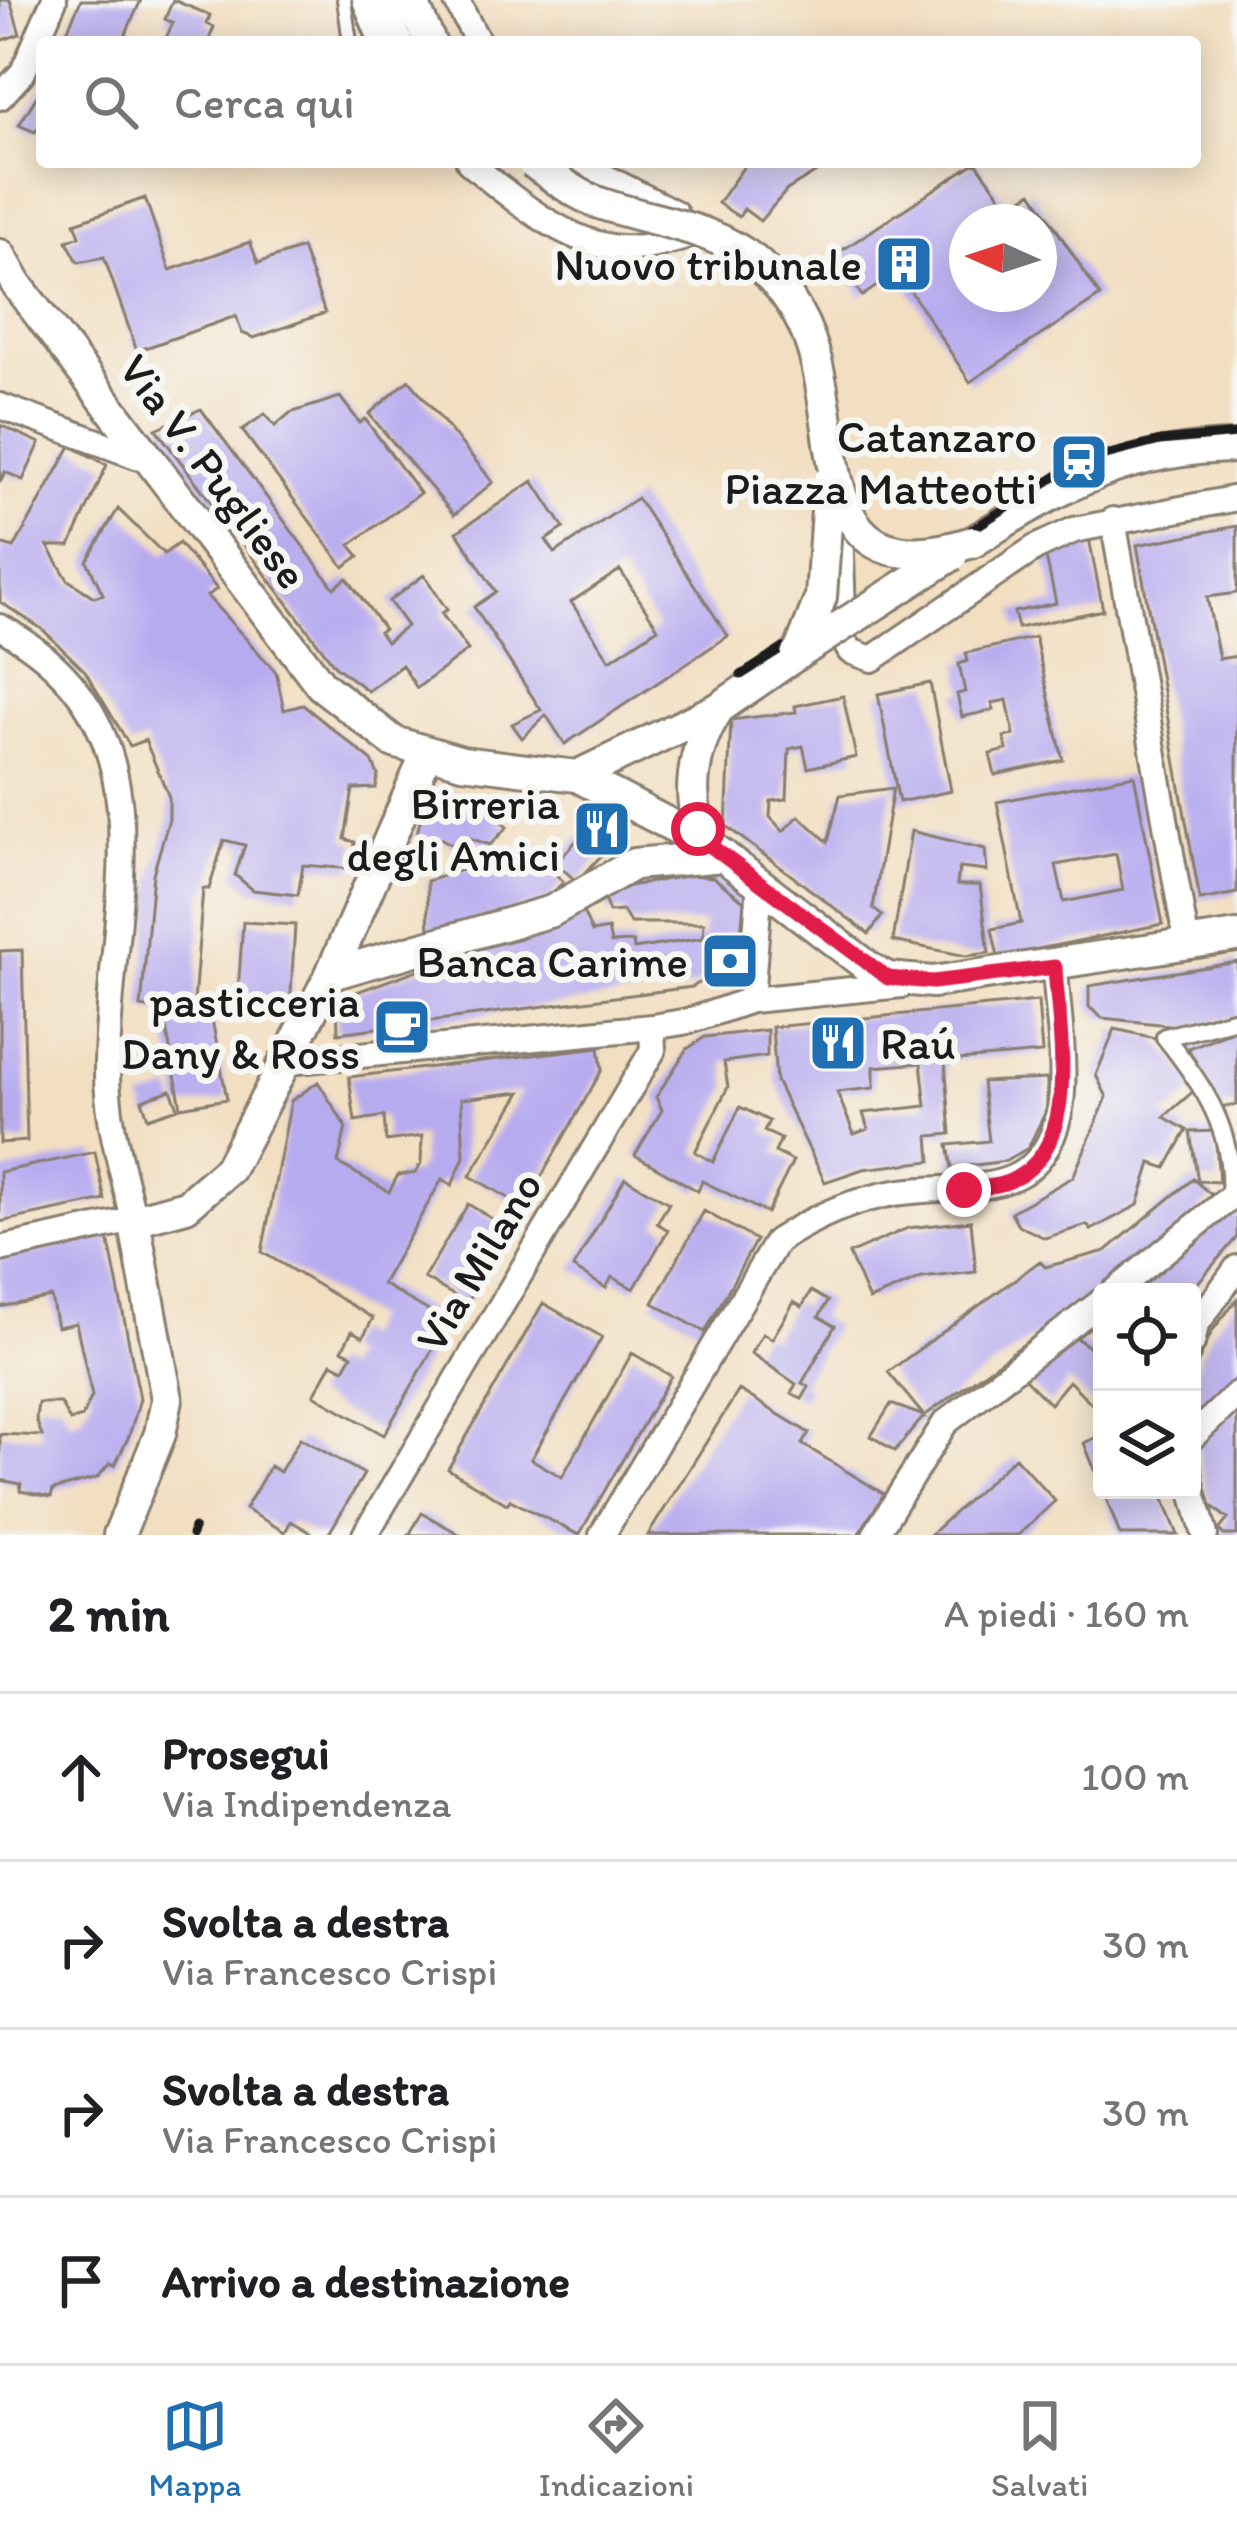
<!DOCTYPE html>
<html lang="it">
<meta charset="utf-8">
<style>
body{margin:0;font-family:Itim,sans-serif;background:#f2f2f2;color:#202124}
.controls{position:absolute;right:36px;bottom:36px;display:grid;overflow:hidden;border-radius:12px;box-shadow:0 6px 30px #0003}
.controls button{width:108px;height:108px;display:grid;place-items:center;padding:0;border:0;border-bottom:3px solid #e0e0e0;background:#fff;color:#202124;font:60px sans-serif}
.compass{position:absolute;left:949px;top:204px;width:108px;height:108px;border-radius:50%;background:#fff;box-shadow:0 6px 30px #0003;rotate:273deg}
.stop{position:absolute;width:36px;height:36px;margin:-27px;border:9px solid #e11d48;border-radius:50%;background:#fff}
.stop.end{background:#e11d48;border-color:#fff;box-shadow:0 3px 12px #0008}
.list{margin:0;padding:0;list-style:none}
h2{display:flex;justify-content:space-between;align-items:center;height:156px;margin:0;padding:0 48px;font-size:51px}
h2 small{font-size:39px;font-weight:400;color:#757577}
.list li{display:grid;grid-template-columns:78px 1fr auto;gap:36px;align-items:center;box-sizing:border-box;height:168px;padding:0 48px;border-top:3px solid #e0e0e0}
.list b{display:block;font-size:45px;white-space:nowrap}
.list p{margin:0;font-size:39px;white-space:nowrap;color:#757577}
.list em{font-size:39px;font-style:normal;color:#757577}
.icon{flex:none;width:66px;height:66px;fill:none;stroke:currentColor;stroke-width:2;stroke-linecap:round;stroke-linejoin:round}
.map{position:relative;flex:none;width:1237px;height:1535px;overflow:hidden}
.search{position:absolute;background:#fff;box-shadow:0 6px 30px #0003;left:36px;right:36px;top:36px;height:132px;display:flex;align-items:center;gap:30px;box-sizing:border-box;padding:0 42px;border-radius:12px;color:#757577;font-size:45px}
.sheet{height:828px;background:#fff}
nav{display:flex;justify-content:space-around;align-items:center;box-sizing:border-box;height:168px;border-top:3px solid #e0e0e0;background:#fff;font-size:33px;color:#757577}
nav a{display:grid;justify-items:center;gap:6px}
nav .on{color:#1f6fb2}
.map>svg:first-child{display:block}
.building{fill:#b7abef;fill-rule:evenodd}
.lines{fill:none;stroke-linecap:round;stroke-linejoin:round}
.service-casing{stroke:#877d6e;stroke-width:18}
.pedestrian-casing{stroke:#877d6e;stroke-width:22}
.minor-casing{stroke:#877d6e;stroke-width:30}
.tertiary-casing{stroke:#877d6e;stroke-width:36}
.service{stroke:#fff;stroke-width:12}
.pedestrian{stroke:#fff;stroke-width:16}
.minor{stroke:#fff;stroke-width:24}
.tertiary{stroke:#fff;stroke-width:30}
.rail{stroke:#1c1c1c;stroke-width:9}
.tertiary-bridge-casing{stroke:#877d6e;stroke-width:36;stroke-linecap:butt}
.tertiary-bridge{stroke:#fff;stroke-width:30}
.route{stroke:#e11d48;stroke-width:15}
.labels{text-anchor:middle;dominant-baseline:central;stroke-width:12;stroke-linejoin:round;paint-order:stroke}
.poi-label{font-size:45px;fill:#1c1c1c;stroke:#f6f6f2;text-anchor:end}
.street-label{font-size:45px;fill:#1c1c1c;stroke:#f6f6f2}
</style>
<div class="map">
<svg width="1237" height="1535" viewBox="0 0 1237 1535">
<rect width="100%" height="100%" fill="#f6f6f2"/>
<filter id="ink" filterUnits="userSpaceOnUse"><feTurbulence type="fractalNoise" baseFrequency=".00833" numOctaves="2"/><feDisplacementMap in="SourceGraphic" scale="24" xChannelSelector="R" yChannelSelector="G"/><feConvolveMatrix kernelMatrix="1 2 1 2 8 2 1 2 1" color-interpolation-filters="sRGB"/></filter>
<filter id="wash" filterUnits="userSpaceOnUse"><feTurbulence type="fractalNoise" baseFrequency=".004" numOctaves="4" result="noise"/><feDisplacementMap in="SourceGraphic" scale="48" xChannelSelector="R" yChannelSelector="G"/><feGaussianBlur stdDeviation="2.7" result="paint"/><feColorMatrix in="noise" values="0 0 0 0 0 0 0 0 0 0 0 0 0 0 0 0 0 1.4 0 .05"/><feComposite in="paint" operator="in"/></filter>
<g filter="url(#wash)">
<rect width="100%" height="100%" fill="#f2dec0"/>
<g id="blocks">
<path class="building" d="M0,0H10L20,34L0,41Z
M81,0H141L122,42H62Z
M173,0L210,15L207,24L214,27L208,42H164L173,23L165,19Z
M42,88V122L35,132L19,125Z
M747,162H823L816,166L818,171L787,190L760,221L744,209L739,217L718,203Z
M976,162L1009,207L1032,192L1100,296L970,382L898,272L862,296L835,255ZM967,222H1039V294H967Z
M145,198L170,270L250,242L258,263L302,248L325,313L254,338L242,333L236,316L137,351L104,257L78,262L67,241L80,236L75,223Z
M409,380L493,482L454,515L369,414Z
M340,397L360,423L365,419L420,493L350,545L359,556L344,567L242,430L265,414L275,426L290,413Z
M201,409L334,588L347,578L384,629L379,632L386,642L407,626L389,601L424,575L447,610L441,613L468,650L417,688L402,665L368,691L335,666L156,429Z
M0,425L40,443L23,480L5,472L0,482Z
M71,446L107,465L70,546H48L68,580L94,597L103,594L87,561L118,509L164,554L179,543L217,589L207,596L276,672L284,710L303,705L372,761L378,775L376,788L353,789L345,839L355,842L353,869L303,865L298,895L253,890L235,875L245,845L224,840L209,889H203L193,1015L211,1014L227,1099L181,1107L163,1011L141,1007L153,874L169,819V797L145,740L130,746L85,671L42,629L0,602V544L14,548Z
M533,481L564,528L546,540L555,553L637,498L728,636L565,744L546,715L522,738L512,724L541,710L474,607L496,592L457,532ZM620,570L658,628L610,660L571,602Z
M1237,526V593L1207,597L1219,659L1237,656V893L1200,900L1137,545Z
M1089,538L1103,610L1018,628L1014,612L1056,603L1044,548Z
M1035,637L1063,760L995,775L990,754L1007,750L1004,737L1014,735L1007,700L992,703L994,710L962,717L957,694L965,692L959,664L968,661L966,653Z
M930,683L951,791L899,802L878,694Z
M843,696L856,757L808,768L803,746L789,749L787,799L771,801L770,817L783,831L799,816L828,842L840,795L893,788L873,908L882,916L869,934L726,826L731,720L796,712L795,706Z
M1134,775L1163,924L998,957L992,929L1021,923L997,802ZM1116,854L1123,890L1064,902L1056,865Z
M442,786L482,805L507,827L490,845L466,837L459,848L440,838L414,843L423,811Z
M588,828L609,847L577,882L556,863Z
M911,831L985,849L987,871L959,868L957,885H980L989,953L966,956L893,941Z
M531,848L563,882L546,901L429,933L427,881Z
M691,875L713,877L744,901L739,959L692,987L338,1033L337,999L473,950L524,937L583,912L592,932L608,929L611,943L633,942L634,949L703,938L704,923H630L623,911L609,912L601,891Z
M243,922L295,925L290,1010L237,1006Z
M22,950L27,1141L0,1143V951Z
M1237,962V1016L1188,1027L1102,1018L1089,1007V986Z
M1038,1001L1042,1053L945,1061L951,1134L929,1136L931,1161L863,1169L825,1182L776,1081L772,1027ZM921,1063L926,1106L863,1113L868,1129L854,1134L837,1092L874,1088V1067Z
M1115,1029L1155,1038L1198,1087L1164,1117L1187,1130L1166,1168L1151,1163L1138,1205L1091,1230L1087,1225L1045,1238L1018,1225L1011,1212L1073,1177L1107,1097L1096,1075Z
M1237,1029V1105L1220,1107L1188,1048Z
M767,1030V1056L724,1062L728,1087L695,1152L713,1162L740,1107L769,1121L764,1131L781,1139L775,1152L793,1161L767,1213L702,1181L698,1191L635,1155L662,1110L656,1097L687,1049L705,1037Z
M599,1047L602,1070L524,1207L470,1176L521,1092L461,1099L464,1157L452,1185L442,1179L382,1284L448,1322L384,1435L314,1395L332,1363L344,1369L352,1355L342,1350L352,1331L363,1337L373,1318L262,1252L291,1101L318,1082L346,1127L338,1163L389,1192L398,1175L415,1173L421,1164L422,1136L386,1141L384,1116L355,1121L349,1077Z
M1047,1079V1109L1028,1148L1006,1161L952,1168L948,1145L989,1141L982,1082Z
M171,1090L178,1108L148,1118L142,1100Z
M1215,1131L1219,1182L1198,1181L1190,1132Z
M95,1152L105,1200L0,1222V1172Z
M625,1178L669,1203L657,1223L668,1230L634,1289L612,1277L606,1288L573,1268Z
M1193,1179L1214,1197L1157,1248L924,1416L895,1451L871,1436L891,1404L924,1416L888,1372L1040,1261L1045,1267L1106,1251Z
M1231,1202L1237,1207V1237L1190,1292H1131L1198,1242Z
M468,1204L510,1230L467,1303L424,1278Z
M704,1211L756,1240L705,1332L653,1303Z
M971,1221L976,1272L922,1278L869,1300L849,1254L908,1228Z
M108,1237L140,1399L129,1436L115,1465L110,1463L97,1478L53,1490L51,1497L20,1491L21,1484L0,1480V1434L42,1436L36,1419L38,1403H60L70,1421L82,1417L92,1396L76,1323L57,1327L51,1297L0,1307V1259Z
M811,1291L828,1301L819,1317L835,1326L802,1383L809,1387L802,1399L791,1393L796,1384L751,1353L763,1333L772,1339L794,1302L802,1307Z
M1237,1299V1377L1200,1412L1193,1405L1196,1367L1212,1331Z
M543,1303L602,1337L531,1459L562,1477L632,1353L671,1376L579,1535L510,1500L507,1504L448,1469Z
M1074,1336L1102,1356V1395L1095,1407L1069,1381L1050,1404L1021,1375Z
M739,1390L809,1433L802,1444L884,1494L858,1535H648Z
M1237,1406V1535H1224L1219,1530L1228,1519L1209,1504L1197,1443Z
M1102,1435V1488L1084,1443Z
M300,1438L364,1474L328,1535H315L291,1521L285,1532L245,1509L270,1466L280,1472Z
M1015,1457L1055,1501L1018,1535H930Z
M1103,1490H1160L1178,1535H1120Z
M422,1513L461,1535H409Z"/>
</g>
</g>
<g filter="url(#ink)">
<use href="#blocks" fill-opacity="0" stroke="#877d6e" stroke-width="3"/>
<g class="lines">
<defs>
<path id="service" d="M344,0L350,42"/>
<path id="pedestrian" d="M1230,1195C1234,1130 1204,1086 1165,1037L1237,1019"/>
<path id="minor" d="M365,0L382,42
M383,0L400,42
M456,0L478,42
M0,97L23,72L54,0
M469,162C508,196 568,245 621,248C649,250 677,239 703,232
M576,162L675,213
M0,406L147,460
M839,502L844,640L850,651L872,659L1035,548L1074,530L1237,498
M1113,520L1187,945
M0,627C179,726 108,902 107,1066C106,1119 122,1169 134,1220L0,1249
M751,1000L760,883
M287,1062L652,1027L689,1021L751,1000L902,985
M1114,1292L1237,1192
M1192,1343L1196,1325L1237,1268
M1192,1437L1237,1394
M1192,1488L1205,1535
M365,1535L653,1050L652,1027
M602,1535L777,1241C814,1217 851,1200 895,1193C964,1182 1039,1205 1059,1114C1068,1075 1057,1008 1055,967
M875,1535L945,1423L1102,1301"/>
<path id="tertiary" d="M411,0L430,42
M0,255L17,285L321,685L394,742L462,762L577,776L719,708L796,655
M973,542C1061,485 1129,448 1237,447
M577,776L709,845L871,969L888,978L933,982L1237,936
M708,845C682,803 693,746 719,708
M331,974L427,753
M119,1535L160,1434L167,1399L134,1220L186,1206L229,1169L331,974L552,911L634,864L724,856"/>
</defs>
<use href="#service" class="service-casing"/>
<use href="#pedestrian" class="pedestrian-casing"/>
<use href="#minor" class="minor-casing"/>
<use href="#tertiary" class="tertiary-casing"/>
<use href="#service" class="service"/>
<use href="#pedestrian" class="pedestrian"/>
<use href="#minor" class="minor"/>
<use href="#tertiary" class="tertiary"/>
<path class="rail" d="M741,675L1079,462L1160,441L1237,434
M192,1535L194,1528"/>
<defs>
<path id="tertiary-bridge" d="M532,162C552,176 571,191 594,201C648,222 711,224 757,263C782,286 802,314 812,347C844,445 809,593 973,542
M800,650L821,597L829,481
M796,655L952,555"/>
</defs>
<use href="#tertiary-bridge" class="tertiary-bridge-casing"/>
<use href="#tertiary-bridge" class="tertiary-bridge"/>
</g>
</g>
<g class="lines" filter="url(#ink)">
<path class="route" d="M698,829L708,844L888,978L933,982L1055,967C1058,1031 1084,1148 1010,1181C997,1187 978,1188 964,1190"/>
</g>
<defs>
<symbol id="building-square" viewBox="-11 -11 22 22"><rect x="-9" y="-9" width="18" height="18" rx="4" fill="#1f6fb2" stroke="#f6f6f2"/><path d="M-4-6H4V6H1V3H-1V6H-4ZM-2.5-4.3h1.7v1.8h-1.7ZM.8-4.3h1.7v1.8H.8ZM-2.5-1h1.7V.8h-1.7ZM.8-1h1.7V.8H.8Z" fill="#fff"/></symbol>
<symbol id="station-square" viewBox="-11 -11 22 22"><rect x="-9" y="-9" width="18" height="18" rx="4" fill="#1f6fb2" stroke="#f6f6f2"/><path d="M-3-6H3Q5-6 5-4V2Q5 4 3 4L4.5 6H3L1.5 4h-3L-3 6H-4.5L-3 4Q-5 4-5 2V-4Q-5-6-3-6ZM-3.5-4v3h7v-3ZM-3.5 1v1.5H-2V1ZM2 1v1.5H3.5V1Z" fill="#fff"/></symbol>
<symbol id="restaurant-square" viewBox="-11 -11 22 22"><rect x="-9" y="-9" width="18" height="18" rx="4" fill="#1f6fb2" stroke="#f6f6f2"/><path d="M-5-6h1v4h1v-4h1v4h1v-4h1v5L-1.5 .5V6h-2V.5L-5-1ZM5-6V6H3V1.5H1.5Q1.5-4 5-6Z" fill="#fff"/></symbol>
<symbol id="bank-square" viewBox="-11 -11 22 22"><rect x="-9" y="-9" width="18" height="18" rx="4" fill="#1f6fb2" stroke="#f6f6f2"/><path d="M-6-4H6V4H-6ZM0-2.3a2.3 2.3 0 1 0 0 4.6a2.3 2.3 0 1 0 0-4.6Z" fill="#fff"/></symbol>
<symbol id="cafe-square" viewBox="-11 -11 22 22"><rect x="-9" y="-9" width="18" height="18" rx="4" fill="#1f6fb2" stroke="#f6f6f2"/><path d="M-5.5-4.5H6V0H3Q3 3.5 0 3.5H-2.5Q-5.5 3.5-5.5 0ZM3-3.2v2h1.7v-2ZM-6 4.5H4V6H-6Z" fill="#fff"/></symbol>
</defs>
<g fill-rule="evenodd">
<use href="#building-square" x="871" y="231" width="66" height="66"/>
<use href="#station-square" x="1046" y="429" width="66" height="66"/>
<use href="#restaurant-square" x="569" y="796" width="66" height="66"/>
<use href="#bank-square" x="697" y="928" width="66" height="66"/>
<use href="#cafe-square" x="369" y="994" width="66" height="66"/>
<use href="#restaurant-square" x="805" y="1010" width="66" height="66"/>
</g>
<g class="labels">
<g class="poi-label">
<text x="862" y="264">Nuovo tribunale</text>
<text x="1037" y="436">Catanzaro<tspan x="1037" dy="52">Piazza Matteotti</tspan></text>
<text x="560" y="803">Birreria<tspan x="560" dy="52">degli Amici</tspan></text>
<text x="688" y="961">Banca Carime</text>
<text x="360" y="1001">pasticceria<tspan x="360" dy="52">Dany &amp; Ross</tspan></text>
<text x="880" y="1043" text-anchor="start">Raú</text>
</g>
<g class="street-label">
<text transform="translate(214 471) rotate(53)">Via V. Pugliese</text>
<text transform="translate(478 1261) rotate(-59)">Via Milano</text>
</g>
</g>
</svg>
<div class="controls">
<button><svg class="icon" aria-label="locate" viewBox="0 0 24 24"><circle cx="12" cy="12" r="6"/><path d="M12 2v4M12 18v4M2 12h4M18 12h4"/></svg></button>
<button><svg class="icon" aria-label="layers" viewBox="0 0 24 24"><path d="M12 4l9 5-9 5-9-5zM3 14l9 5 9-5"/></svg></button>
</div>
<svg class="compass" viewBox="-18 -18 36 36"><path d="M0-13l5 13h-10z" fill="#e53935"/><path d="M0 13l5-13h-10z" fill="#757577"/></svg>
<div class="stop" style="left:698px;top:829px"></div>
<div class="stop end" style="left:964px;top:1190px"></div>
<div class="search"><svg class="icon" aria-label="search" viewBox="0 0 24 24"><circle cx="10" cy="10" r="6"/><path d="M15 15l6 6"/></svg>Cerca qui</div>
</div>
<section class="sheet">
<h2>2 min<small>A piedi · 160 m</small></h2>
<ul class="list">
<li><svg class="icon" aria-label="ahead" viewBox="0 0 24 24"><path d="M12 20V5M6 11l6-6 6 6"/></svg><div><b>Prosegui</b><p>Via Indipendenza</p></div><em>100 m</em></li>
<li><svg class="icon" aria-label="right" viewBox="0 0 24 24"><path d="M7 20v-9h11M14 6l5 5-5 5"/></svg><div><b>Svolta a destra</b><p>Via Francesco Crispi</p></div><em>30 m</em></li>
<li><svg class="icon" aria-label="right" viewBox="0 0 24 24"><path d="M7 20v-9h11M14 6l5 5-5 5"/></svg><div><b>Svolta a destra</b><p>Via Francesco Crispi</p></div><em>30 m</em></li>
<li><svg class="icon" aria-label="arrive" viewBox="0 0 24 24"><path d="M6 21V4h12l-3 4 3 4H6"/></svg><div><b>Arrivo a destinazione</b></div></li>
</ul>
</section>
<nav>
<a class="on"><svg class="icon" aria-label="map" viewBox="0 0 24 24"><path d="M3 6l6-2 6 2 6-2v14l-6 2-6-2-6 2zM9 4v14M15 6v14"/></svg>Mappa</a>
<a><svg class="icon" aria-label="directions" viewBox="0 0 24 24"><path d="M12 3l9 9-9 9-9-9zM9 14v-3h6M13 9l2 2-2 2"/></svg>Indicazioni</a>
<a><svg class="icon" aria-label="saved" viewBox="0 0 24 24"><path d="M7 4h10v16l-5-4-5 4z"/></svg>Salvati</a>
</nav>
